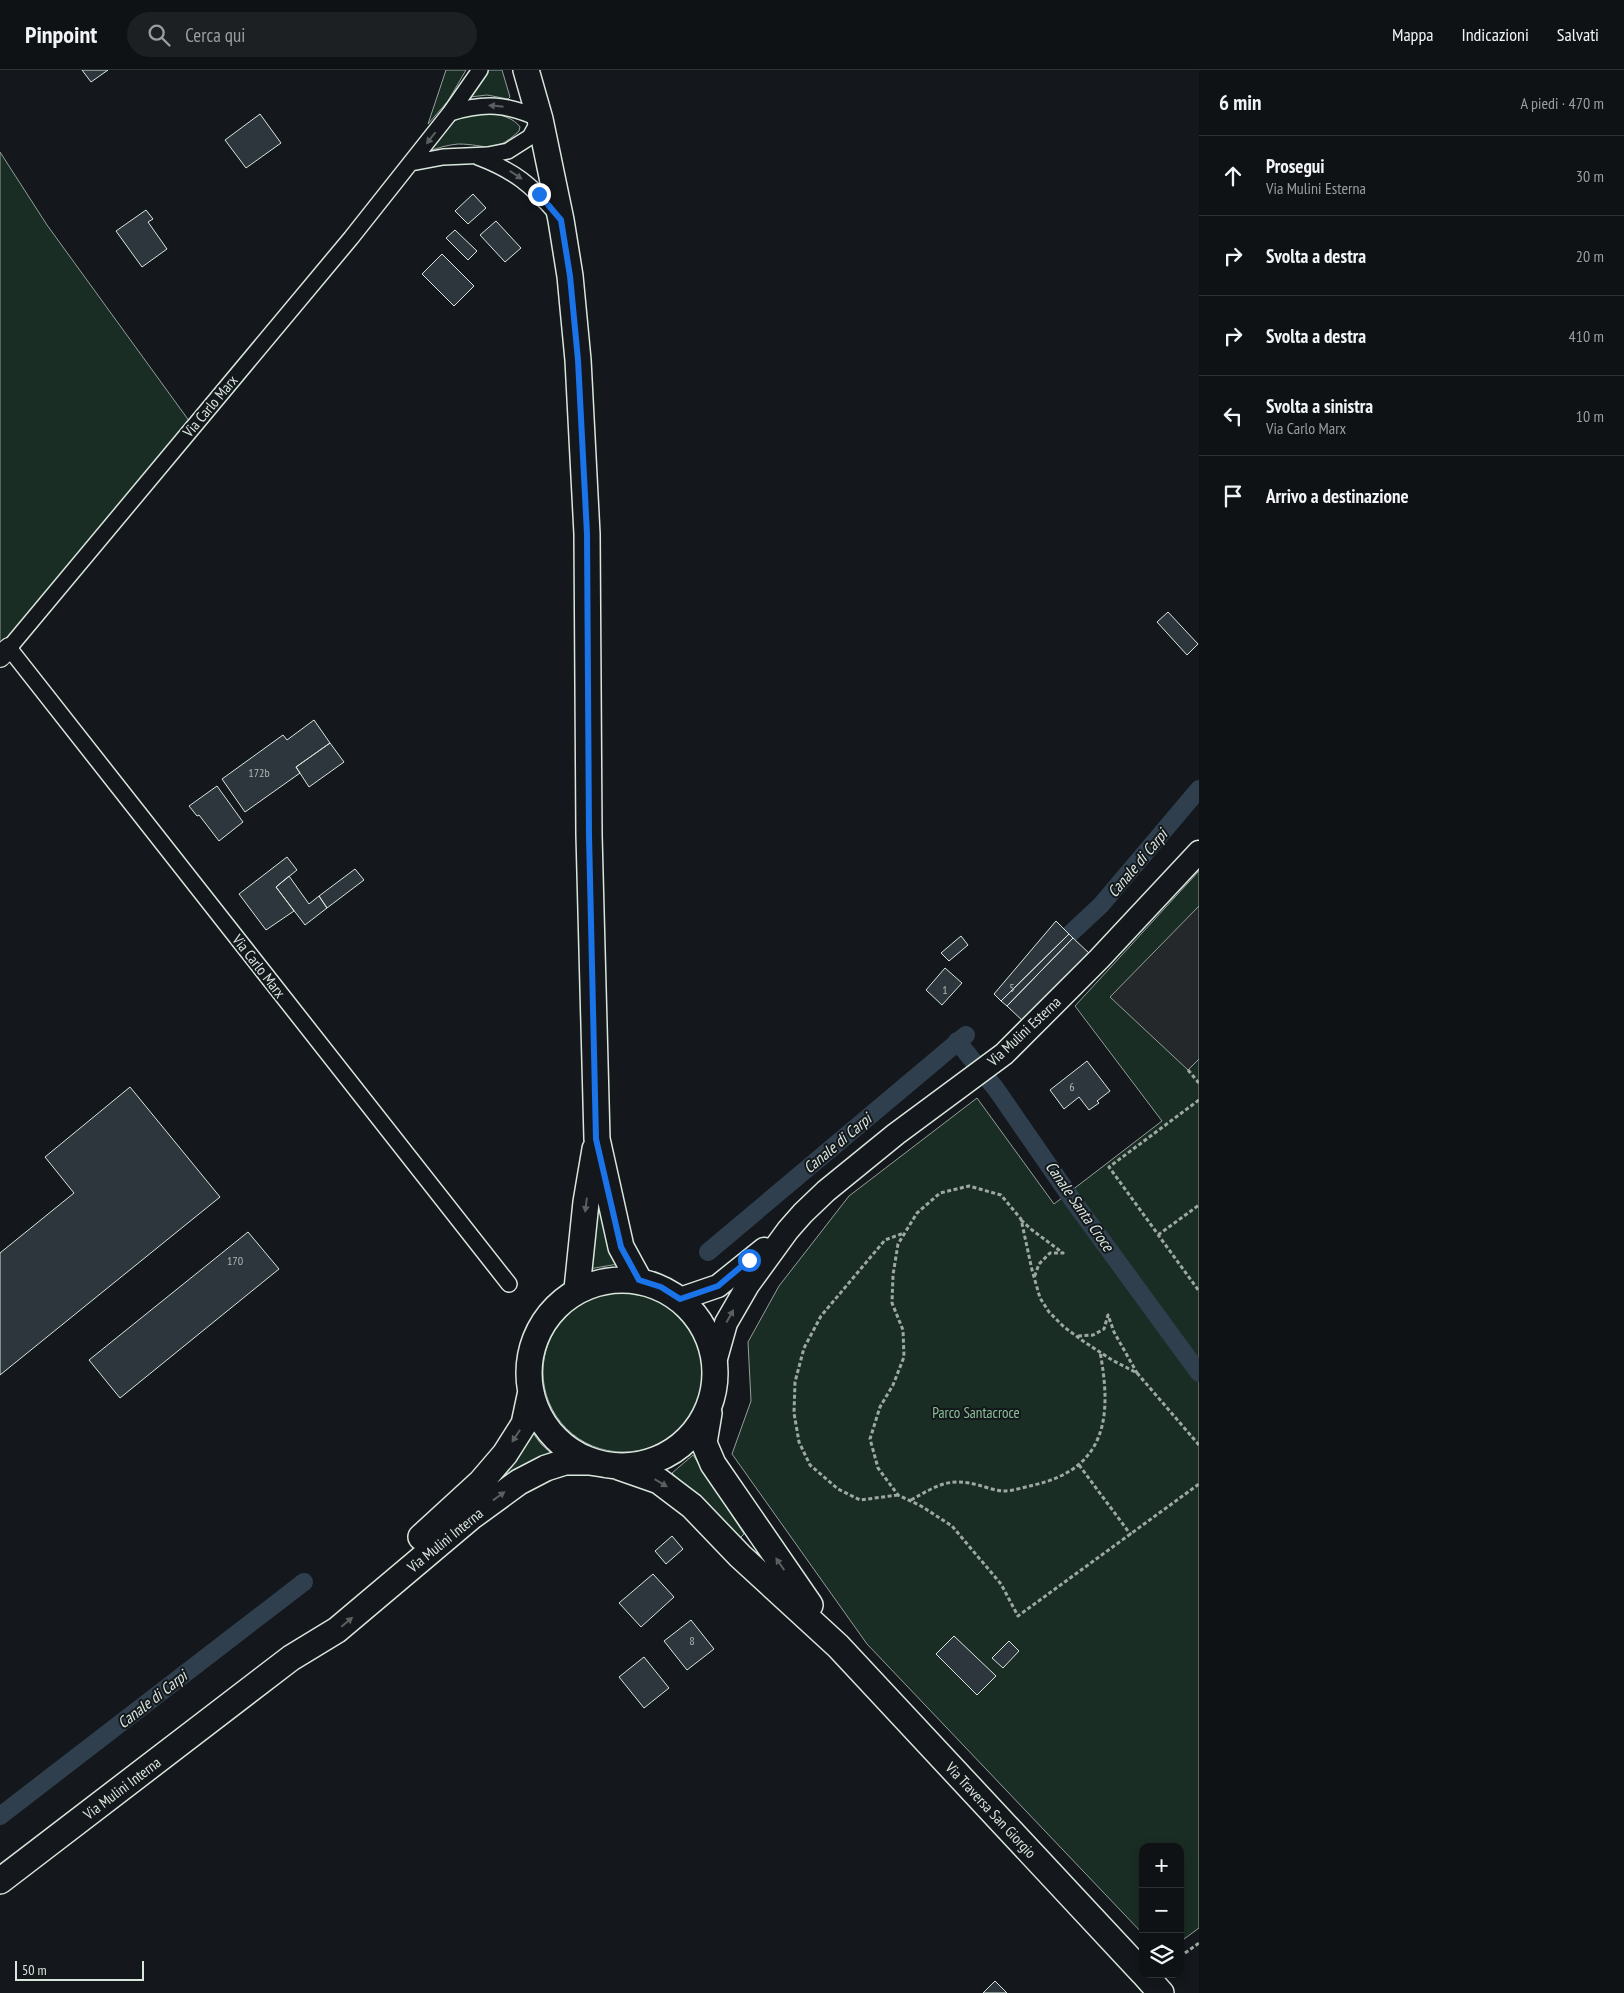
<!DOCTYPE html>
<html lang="it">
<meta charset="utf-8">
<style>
body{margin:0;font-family:"PT Sans Narrow",sans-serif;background:#1d2022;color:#f1f3f6}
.controls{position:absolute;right:15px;bottom:15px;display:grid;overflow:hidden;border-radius:10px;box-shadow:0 2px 8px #0003}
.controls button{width:45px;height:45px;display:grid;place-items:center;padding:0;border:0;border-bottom:1px solid #2f3234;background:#0f1215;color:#f1f3f6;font:25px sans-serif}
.scale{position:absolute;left:15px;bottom:12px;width:129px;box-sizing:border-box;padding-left:5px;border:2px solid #d8e6dc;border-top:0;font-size:14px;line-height:18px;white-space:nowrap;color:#d8e6dc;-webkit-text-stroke:4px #14181c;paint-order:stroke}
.stop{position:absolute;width:15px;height:15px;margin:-11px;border:4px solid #1a73e8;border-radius:50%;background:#fff}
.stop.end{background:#1a73e8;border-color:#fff;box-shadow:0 1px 5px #0008}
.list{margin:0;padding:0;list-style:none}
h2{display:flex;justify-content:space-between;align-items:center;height:65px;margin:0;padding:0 20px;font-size:21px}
h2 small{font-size:16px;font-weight:400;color:#9b9ea0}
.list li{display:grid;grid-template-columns:32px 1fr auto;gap:15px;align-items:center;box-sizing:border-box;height:80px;padding:0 20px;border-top:1px solid #2f3234}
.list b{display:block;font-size:19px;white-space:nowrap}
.list p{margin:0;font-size:16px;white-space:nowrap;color:#9b9ea0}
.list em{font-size:16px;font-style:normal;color:#9b9ea0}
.icon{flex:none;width:28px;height:28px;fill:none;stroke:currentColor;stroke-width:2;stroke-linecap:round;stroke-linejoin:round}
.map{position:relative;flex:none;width:1199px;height:1923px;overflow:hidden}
header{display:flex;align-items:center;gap:30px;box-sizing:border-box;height:70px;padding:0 25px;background:#0f1215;border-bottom:1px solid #2f3234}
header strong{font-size:24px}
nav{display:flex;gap:28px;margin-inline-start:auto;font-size:18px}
.search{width:350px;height:45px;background:#1d2022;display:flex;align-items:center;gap:12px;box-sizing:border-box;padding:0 18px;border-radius:28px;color:#9b9ea0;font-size:19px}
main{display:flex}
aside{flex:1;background:#0f1215}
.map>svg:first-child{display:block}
.green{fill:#1a2d24;stroke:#939e99}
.parking{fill:#24282b;stroke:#939e99}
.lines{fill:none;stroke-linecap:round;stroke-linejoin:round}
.canal{stroke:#2f3f4d;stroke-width:18}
.building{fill:#2c363c;stroke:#d8e6dc}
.minor-casing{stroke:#d8e6dc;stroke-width:18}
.tertiary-casing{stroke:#d8e6dc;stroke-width:22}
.secondary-casing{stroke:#d8e6dc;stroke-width:25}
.primary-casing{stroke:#d8e6dc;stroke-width:28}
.path{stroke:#9da8a2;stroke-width:3;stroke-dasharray:4 2.5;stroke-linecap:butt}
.minor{stroke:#14181c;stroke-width:15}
.tertiary{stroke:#14181c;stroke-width:20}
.secondary{stroke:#14181c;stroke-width:22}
.primary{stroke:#14181c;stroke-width:25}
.oneway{fill:#59605f}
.route{stroke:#1a73e8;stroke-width:6}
.labels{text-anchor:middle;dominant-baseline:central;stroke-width:4;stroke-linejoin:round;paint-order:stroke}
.number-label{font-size:12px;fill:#adbab4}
.street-label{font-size:15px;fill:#d8e6dc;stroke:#14181c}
.park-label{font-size:15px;fill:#8ac095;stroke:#14181c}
.water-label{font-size:16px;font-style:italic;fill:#d8e6dc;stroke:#14181c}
</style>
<header>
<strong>Pinpoint</strong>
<div class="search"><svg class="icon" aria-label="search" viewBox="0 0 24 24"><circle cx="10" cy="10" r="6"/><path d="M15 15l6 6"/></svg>Cerca qui</div>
<nav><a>Mappa</a><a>Indicazioni</a><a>Salvati</a></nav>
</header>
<main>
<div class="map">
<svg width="1199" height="1923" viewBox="0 0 1199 1923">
<rect width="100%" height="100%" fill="#14181c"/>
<path class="green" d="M446,0H466L448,31L428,54Z
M487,0H502L510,27L508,29L487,25L470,27Z
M490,43C501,45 514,48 520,57L519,61C492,86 488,74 458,74C447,75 437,78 427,82C447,54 454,44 490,43Z
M0,82L47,155L195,359L0,583Z
M1199,801V1858L1180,1872V1777H1143V1864L867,1574L732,1384L751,1331L748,1272L779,1216L849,1126L977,1028L1054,1134L1162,1051L1075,936Z
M595,1136L600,1137L618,1194L589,1199Z
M543 1302a80 80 0 1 1 160 0a80 80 0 1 1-160 0Z
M530,1359L541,1374L552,1384L488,1422Z
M693,1385L744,1464L740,1468L672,1403Z"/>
<path class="parking" d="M1199,836V989L1188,1000L1110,927Z"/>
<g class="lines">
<path class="canal" d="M1071,863L1101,835L1199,719
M957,971L996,1019L1074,1132L1199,1303
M708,1182L966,965
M0,1746L304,1512"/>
</g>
<path class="building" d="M82,0H108L91,12Z
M260,44L281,73L246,98L225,70Z
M473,124L486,138L468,154L455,141Z
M146,140L153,149L148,152L167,179L142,197L116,161Z
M496,151L521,178L505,192L480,165Z
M455,160L477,181L468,190L446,168Z
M442,184L474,216L454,236L422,204Z
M1168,542L1198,574L1187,585L1157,552Z
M314,650L330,673L296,697L300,703L245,742L222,709L283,665L287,670Z
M330,673L344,692L309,717L296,697Z
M217,716L243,752L219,771L199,745L197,746L189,736Z
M287,787L297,800L276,817L294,841L266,860L239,824Z
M355,799L364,810L327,838L319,826Z
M289,806L309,834L319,826L327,838L305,855L276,817Z
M1056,851L1069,864L1001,931L994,924Z
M1069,864L1073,868L1007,936L1001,931Z
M961,866L968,875L949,891L941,883Z
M1073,868L1091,885L1026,954L1007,936Z
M945,898L962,913L942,935L926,920Z
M1087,991L1110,1021L1097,1031L1099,1033L1089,1040L1079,1027L1064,1039L1050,1020Z
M130,1017L220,1127L0,1305V1183L74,1123L45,1087Z
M248,1162L279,1199L120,1328L89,1290Z
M672,1466L683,1479L666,1494L655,1481Z
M653,1504L674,1527L641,1557L619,1533Z
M691,1550L714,1579L687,1600L664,1571Z
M954,1566L996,1606L977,1625L936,1584Z
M1009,1571L1019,1581L1003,1598L992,1588Z
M644,1587L669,1618L644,1638L619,1607Z
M995,1911L1007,1923H983Z"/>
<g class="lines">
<defs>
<path id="minor" d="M480,0L450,43L351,168L9,578L509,1214
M478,87C515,101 531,115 557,144
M411,93L443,87L488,85L508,81L530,67L540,49C507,34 485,32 450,43"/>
<path id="tertiary" d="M0,587L9,578"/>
<path id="secondary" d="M680,1229L718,1216L764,1179
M715,1292L726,1253L748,1215L788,1160L803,1143L826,1121L896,1064L1004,984L1099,889L1199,782"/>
<path id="primary" d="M526,0L540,49L561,150L570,206L578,290L587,464L589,765L597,1069L621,1177L639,1210
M529 1303a93 93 0 1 1 186 0a93 93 0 1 1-186 0Z
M577,1219L586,1132L595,1079
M709,1343L704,1373L713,1394L810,1535
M421,1467L481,1412L505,1384L524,1354L531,1321
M0,1811L291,1588L337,1560L471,1447L519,1412L546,1398L565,1392H589L616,1396L659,1411L692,1436L740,1486L838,1576L1143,1903
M1144,1904L1161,1923"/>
</defs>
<use href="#minor" class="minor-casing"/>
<use href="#tertiary" class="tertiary-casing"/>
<use href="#secondary" class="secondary-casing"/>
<use href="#primary" class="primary-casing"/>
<path class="path" d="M1188,1000L1199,1013
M1199,1030L1109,1097L1199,1221
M1021,1150L1032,1160L1063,1183H1050L1039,1194L1034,1208
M1158,1165L1199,1135
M1078,1266L1093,1265L1104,1259L1108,1245L1114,1262L1137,1303
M1199,1375L1137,1303L1112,1290L1083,1271L1064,1257L1049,1242L1040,1228L1032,1200L1021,1149L1001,1125L969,1116L940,1123L917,1143L898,1174L893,1205L892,1233L903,1260L904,1287L893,1315L880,1337L870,1369L878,1398L898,1425L921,1436L952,1456L1001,1514L1018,1546L1199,1414
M1079,1395L1131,1465
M898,1425L860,1430L838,1419L810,1395L799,1372L794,1343L795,1312L804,1278L821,1246L885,1170L904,1163
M911,1430C936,1416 949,1407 978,1415C986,1417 996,1421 1004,1421C1013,1421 1024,1417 1034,1415C1107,1398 1112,1346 1100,1282
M1185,1883L1199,1873"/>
<use href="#minor" class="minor"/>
<use href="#tertiary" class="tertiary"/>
<use href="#secondary" class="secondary"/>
<use href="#primary" class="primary"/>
</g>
<defs><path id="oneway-solid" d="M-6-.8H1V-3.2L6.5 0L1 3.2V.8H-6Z" transform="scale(1.25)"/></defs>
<g class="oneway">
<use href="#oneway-solid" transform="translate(496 36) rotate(-174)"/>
<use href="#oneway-solid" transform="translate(431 68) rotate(128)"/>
<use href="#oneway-solid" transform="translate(516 105) rotate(34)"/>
<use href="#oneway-solid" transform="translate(586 1135) rotate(97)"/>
<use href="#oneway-solid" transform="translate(730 1246) rotate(-61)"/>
<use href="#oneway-solid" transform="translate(516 1366) rotate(123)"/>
<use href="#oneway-solid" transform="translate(661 1413) rotate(31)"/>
<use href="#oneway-solid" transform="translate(499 1426) rotate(-36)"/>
<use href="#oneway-solid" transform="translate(780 1494) rotate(-125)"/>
<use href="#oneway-solid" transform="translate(347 1552) rotate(-40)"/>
</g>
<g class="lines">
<path class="route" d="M539,124L561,150L570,206L578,290L587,464L589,765L596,1069L621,1177L639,1210L661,1217L680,1229L718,1216L749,1190"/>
</g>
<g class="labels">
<g class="number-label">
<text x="259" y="702">172b</text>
<text x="1012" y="917">5</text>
<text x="945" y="919">1</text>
<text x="1072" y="1016">6</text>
<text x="235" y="1190">170</text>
<text x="692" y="1570">8</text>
</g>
<g class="street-label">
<text transform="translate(210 336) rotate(-50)">Via Carlo Marx</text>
<text transform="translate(259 896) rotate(52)">Via Carlo Marx</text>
<text transform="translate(1024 961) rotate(-43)">Via Mulini Esterna</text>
<text transform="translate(445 1470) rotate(-39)">Via Mulini Interna</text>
<text transform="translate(122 1718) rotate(-37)">Via Mulini Interna</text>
<text transform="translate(991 1740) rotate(47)">Via Traversa San Giorgio</text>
</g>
<g class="park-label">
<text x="976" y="1342">Parco Santacroce</text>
</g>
<g class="water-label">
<text transform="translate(1137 793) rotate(-50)">Canale di Carpi</text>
<text transform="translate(837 1073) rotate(-40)">Canale di Carpi</text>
<text transform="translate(1080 1136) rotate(55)">Canale Santa Croce</text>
<text transform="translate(152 1629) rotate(-38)">Canale di Carpi</text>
</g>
</g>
</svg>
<div class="controls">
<button>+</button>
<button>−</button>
<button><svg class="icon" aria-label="layers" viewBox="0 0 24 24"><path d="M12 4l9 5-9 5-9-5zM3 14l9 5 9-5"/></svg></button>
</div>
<div class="scale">50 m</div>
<div class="stop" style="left:749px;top:1190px"></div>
<div class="stop end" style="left:539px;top:124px"></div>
</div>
<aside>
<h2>6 min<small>A piedi · 470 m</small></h2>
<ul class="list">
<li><svg class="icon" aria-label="ahead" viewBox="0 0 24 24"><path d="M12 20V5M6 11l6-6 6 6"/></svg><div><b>Prosegui</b><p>Via Mulini Esterna</p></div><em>30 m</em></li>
<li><svg class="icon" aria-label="right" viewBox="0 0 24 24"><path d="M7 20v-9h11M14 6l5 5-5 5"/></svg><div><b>Svolta a destra</b></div><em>20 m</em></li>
<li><svg class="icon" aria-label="right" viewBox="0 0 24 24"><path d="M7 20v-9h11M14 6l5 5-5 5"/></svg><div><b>Svolta a destra</b></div><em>410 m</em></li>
<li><svg class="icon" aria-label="left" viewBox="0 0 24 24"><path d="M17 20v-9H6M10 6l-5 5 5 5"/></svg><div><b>Svolta a sinistra</b><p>Via Carlo Marx</p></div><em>10 m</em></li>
<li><svg class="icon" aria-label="arrive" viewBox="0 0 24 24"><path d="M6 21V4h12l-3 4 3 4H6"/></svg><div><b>Arrivo a destinazione</b></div></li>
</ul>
</aside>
</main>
